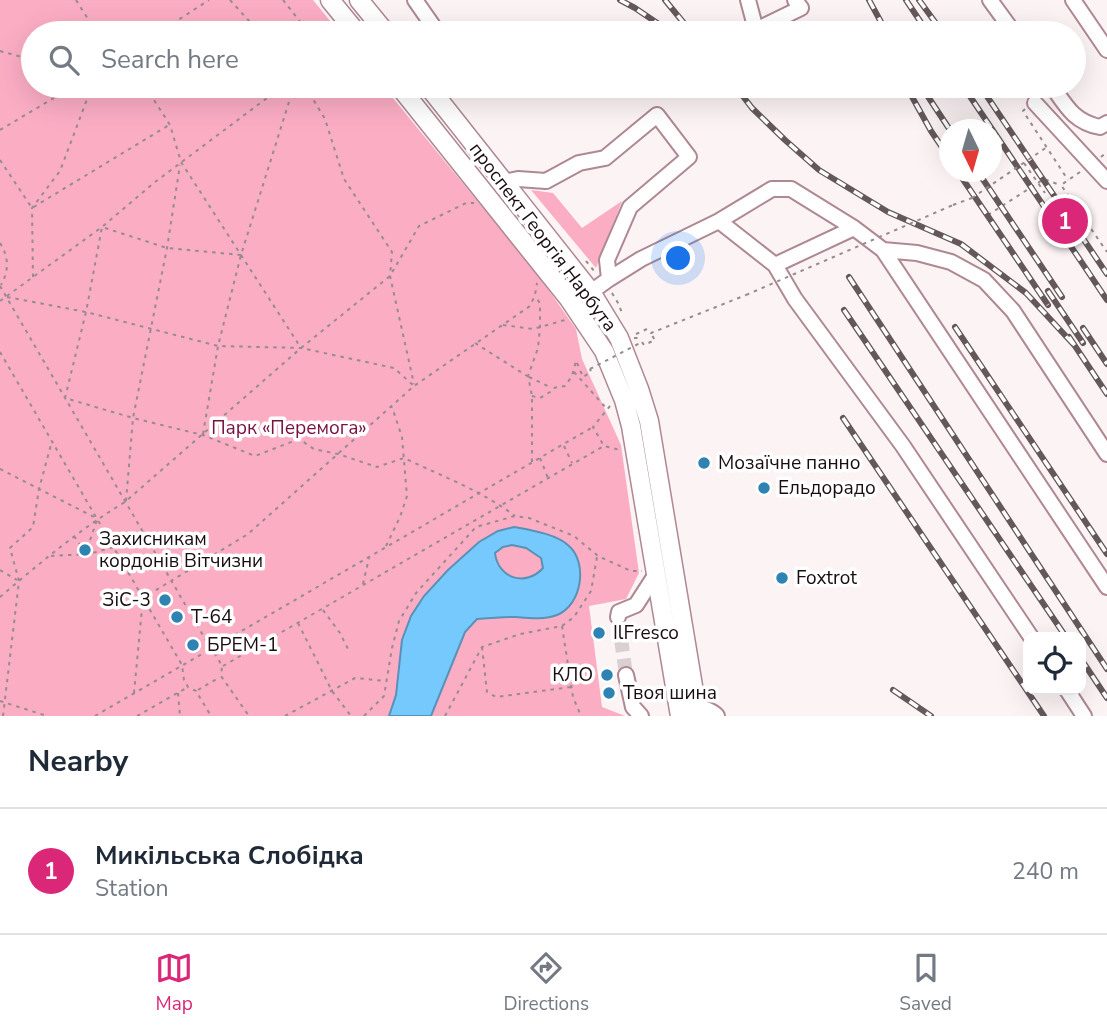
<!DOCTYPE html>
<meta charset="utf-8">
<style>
body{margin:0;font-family:"Nunito Sans",sans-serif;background:#f2f2f3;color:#1f2937}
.controls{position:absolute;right:21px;bottom:21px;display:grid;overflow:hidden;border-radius:14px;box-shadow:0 7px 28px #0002}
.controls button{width:63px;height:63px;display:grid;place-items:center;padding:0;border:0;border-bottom:2px solid #e0e1e3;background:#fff;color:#1f2937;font:35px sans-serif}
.compass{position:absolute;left:939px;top:119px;width:63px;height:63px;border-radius:50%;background:#fff;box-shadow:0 7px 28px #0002;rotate:175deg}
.you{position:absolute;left:679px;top:259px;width:24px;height:24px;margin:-18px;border:5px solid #fff;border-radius:50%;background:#1a73e8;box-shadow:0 0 0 10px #1a73e833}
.badge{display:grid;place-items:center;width:46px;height:46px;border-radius:50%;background:#db2777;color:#fff;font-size:23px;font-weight:700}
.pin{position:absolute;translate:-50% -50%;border:4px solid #fff;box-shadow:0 2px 7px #0006}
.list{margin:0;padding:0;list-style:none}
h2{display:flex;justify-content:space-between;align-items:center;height:91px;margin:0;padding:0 28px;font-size:30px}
h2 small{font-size:23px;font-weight:400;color:#747a83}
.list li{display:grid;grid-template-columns:46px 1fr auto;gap:21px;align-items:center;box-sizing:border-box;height:126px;padding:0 28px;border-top:2px solid #e0e1e3}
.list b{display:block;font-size:26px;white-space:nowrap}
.list p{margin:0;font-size:23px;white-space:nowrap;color:#747a83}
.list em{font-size:23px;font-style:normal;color:#747a83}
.icon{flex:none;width:38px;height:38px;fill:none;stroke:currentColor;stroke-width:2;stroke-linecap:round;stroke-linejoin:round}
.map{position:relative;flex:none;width:1107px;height:716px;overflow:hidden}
.search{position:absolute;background:#fff;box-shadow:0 7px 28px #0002;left:21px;right:21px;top:21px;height:77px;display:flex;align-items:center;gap:18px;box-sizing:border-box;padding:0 24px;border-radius:38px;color:#747a83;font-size:26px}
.sheet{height:217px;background:#fff}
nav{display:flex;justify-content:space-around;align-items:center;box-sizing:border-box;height:98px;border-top:2px solid #e0e1e3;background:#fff;font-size:19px;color:#747a83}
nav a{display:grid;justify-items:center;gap:4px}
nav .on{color:#db2777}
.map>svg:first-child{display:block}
.green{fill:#fbadc4}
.water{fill:#76c9fd;stroke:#5a91b6;stroke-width:2;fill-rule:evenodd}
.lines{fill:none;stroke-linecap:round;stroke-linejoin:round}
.minor-tunnel{stroke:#dad0d3;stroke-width:14;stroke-dasharray:14 7;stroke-linecap:butt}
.minor-casing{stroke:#ae8893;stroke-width:18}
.major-casing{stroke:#ae8893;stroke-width:21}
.path{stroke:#968c8f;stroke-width:2;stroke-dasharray:3.5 5;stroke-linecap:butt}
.minor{stroke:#fff;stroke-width:14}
.major{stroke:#fff;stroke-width:18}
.rail-casing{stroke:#64585b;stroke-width:6}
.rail{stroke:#fff;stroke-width:3.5;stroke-dasharray:10;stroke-linecap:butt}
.path-bridge{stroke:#968c8f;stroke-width:2;stroke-dasharray:3.5 5;stroke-linecap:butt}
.poi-dot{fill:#2f83b3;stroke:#fff;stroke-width:2.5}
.labels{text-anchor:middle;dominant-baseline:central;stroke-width:7;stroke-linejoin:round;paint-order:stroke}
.street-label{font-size:19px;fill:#1a0d11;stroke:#fff}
.park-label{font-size:19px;fill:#77113f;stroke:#fff}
.poi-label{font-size:19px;fill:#1a0d11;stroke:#fff;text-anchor:start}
</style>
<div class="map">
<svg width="1107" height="716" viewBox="0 0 1107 716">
<rect width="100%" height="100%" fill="#fcf3f5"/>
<path class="green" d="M0,0H313L340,33H33V86H383L538,275L576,329L582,359L621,445L639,573L626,599L589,606L602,707L625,716H0Z
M531,190L553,193L582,228L622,201L596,268Z"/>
<path class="water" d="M514,527C530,530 557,534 569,546C588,563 582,605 557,615C545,620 528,618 515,617C502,617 489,618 477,619L465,632L431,716H389L396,695L402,640L411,616L424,596L448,570L479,542L498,531ZM512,545L526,548L541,558L543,568C526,587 498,579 495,553L503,547Z"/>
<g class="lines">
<path class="minor-tunnel" d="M618,617L626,675"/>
<defs>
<path id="minor" d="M415,0L438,33
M748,0L756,30L801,8L795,0
M990,0L1014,33
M1073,0L1107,50
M1052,86C1066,106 1074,122 1100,127L1107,123
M1035,103L1107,181
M504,182L518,179L546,181L579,163L605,158L657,115L689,157L630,207L607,260L609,279
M719,221L775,265L795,299L903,446L1031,637
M883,250L1107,587
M775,265L854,228
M591,292L609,279L641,259L719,221L772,189H791L854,228L883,250L917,253L951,262L984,280L1013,311L1107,454
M618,617L619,612L636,605L656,574
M626,675L633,707L641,716
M1067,690L1084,716
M695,702C702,710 712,709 717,716"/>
<path id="major" d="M330,0L357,33
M359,0L386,33
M399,86L569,299L604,351L624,400L631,426L680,716
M428,86L591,292L619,338L639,389L649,421L698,716"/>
</defs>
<use href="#minor" class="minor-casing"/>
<use href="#major" class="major-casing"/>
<path class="path" d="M76,0L97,33
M230,0L260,33
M283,0L309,33
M158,33L209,0
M0,51L33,60
M145,86L170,125L181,162L301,348
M216,86L225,93L266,97
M305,86L325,119L344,179L392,252L390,276L414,384
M1025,109L1023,111L1068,180
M0,130L74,86
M1101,157L1107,152
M0,160L32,208L169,125
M1024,163L1045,193
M1080,172L1061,185L1107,252
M953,205L972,198
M988,215L1044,179L1060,185
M0,243C9,257 9,271 1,285
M241,255L167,248L102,227L86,312L65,398L133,418L203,435L255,456L299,439L314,449L338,454L377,467L404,458C442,476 482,491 515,516
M586,261L595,272
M33,277L32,208L60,171L92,86
M0,286L211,649L218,658L222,667L221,676L249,716
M612,293L618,303L622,313
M7,297L86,312L218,346L301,348L394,368L414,386
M0,301L102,227L155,182L283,86
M503,325L533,329L565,320
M634,338H638L636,334L647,329L651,333L746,295
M642,342L644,345L655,340L651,334
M475,343L527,376
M0,352L182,665L184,680L188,687L196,691L211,716
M577,363L583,377L591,372L590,369
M574,372L607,409
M529,377L552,388
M532,396L540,398L550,392L553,388L565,386L572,376L576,361
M610,406L593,427L604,446L620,450
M203,434L218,346L241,255L294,86
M564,446L572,463
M540,458L548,478
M532,462V396L528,376L538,348L540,327V304L536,296
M0,469L96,518
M126,501L133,418L167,248L180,165
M74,536L81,546H88L97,520
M386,546L400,517L407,496L402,437L392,407
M51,556L89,554L114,547
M0,570L17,580
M363,584L369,558
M0,597C40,563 80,529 125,502L301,348L390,276L419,226L466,203H474
M323,610L340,633L349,651
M298,623L332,691L351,716
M562,626L573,697L581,716
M482,647L487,692L496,697L571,687
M223,666L604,446
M198,690L220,677
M134,693L143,598L248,534L414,386L530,306L535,295L537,283
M178,693L180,716
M0,701L47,716
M3,716L19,581L10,548L33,527L39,489L52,441
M95,716L593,427
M137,716L188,687
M285,716L355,678L386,681
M364,716L384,696L392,648L399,621L416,593L476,527L515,516L529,518L574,536L598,556L631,571H642
M445,716L482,647L520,634L562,626L574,617L591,591L597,557"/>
<use href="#minor" class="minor"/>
<use href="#major" class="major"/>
<defs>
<path id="rail" d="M620,0L635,8L672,33
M665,0L692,33
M869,0L887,33
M906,0L928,33
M919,0L943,33
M735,86L752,108L785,140L819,170L888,212L961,244L1026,293L1075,346
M906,86L931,131L950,159
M921,86L950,130
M963,86L1107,300
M980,86L1107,274
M958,172L1048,305
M978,172L1062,297
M849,277L1107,669
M1048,291L1083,343
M844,310L1066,637
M955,327L1107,554
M1083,328L1107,364
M1069,337L1107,394
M843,418L1044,716
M1081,659L1107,698
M893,690L931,716"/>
</defs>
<use href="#rail" class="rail-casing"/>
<use href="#rail" class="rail"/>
<path class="path-bridge" d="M972,198L1047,147
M746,295L953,205
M590,369L642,342"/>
</g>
<g class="poi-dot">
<circle cx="704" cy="463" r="7"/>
<circle cx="764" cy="488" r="7"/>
<circle cx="85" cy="550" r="7"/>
<circle cx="782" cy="578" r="7"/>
<circle cx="165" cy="600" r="7"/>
<circle cx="177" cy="617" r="7"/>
<circle cx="599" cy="633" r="7"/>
<circle cx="193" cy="645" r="7"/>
<circle cx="607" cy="675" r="7"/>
<circle cx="609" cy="693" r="7"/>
</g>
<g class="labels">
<g class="street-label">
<text transform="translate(543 237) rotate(53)">проспект Георгія Нарбута</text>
</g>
<g class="park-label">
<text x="289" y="428">Парк «Перемога»</text>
</g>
<g class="poi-label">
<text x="718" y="463">Мозаїчне панно</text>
<text x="778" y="488">Ельдорадо</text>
<text x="99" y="539">Захисникам<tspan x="99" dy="22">кордонів Вітчизни</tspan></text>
<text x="796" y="578">Foxtrot</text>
<text x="151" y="600" text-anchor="end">ЗіС-3</text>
<text x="191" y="617">Т-64</text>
<text x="613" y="633">IlFresco</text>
<text x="207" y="645">БРЕМ-1</text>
<text x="593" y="675" text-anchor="end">КЛО</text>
<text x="623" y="693">Твоя шина</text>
</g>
</g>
</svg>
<div class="controls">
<button><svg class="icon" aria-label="locate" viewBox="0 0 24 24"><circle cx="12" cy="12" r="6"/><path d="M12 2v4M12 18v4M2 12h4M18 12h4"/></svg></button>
</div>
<svg class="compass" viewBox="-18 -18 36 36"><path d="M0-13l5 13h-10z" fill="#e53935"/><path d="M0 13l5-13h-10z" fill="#747a83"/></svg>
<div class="you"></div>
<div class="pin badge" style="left:1065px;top:221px">1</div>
<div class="search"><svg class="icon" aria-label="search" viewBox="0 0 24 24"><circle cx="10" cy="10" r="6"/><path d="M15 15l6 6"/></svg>Search here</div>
</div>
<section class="sheet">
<h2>Nearby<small></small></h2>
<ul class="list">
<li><span class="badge">1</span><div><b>Микільська Слобідка</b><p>Station</p></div><em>240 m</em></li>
</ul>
</section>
<nav>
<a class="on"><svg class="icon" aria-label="map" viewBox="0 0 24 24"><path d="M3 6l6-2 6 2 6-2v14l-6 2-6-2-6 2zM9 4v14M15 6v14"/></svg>Map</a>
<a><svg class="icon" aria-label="directions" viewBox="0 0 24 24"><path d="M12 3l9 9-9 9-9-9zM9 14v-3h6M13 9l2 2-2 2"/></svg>Directions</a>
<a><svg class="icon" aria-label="saved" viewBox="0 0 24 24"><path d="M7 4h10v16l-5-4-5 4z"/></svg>Saved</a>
</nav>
